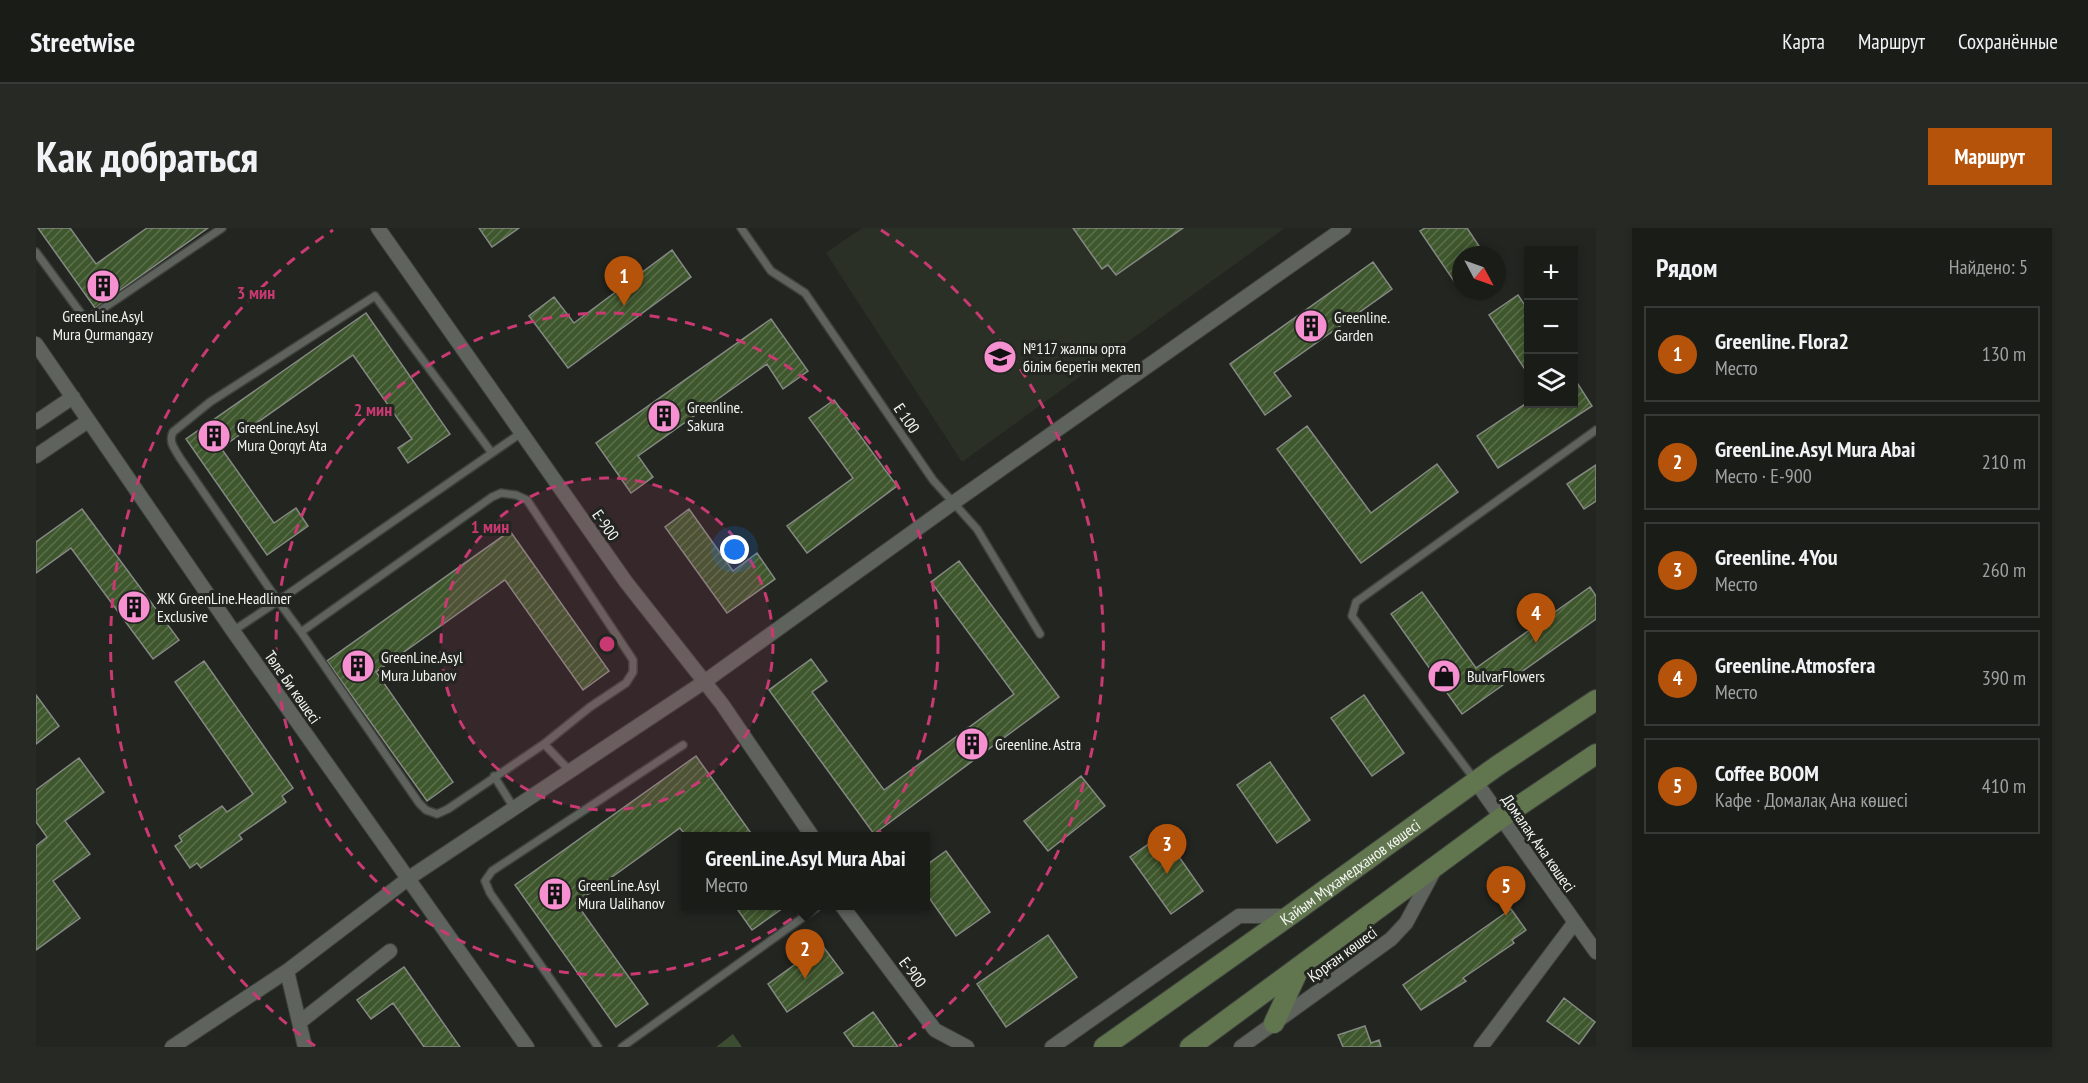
<!DOCTYPE html>
<html lang="ru">
<meta charset="utf-8">
<style>
body{margin:0;font-family:"PT Sans Narrow",sans-serif;background:#272925;color:#f1f3f6}
.controls{position:absolute;right:18px;top:18px;display:grid;overflow:hidden;border-radius:0px;box-shadow:0 3px 9px #0003}
.controls button{width:54px;height:54px;display:grid;place-items:center;padding:0;border:0;border-bottom:2px solid #383a37;background:#1a1c18;color:#f1f3f6;font:30px sans-serif}
.compass{position:absolute;left:1416px;top:18px;width:54px;height:54px;border-radius:50%;background:#1a1c18;box-shadow:0 3px 9px #0003;rotate:131deg}
.you{position:absolute;left:699px;top:322px;width:21px;height:21px;margin:-15px;border:4px solid #fff;border-radius:50%;background:#1a73e8;box-shadow:0 0 0 9px #1a73e833}
.badge{display:grid;place-items:center;width:39px;height:39px;border-radius:50%;background:#b45309;color:#fff;font-size:20px;font-weight:700}
.pin{position:absolute;translate:-50% -50px;filter:drop-shadow(0 2px 3px #0008)}
.pin::after{content:'';position:absolute;top:32px;width:21px;height:18px;background:inherit;clip-path:polygon(0 0,100% 0,50% 100%)}
.popup{position:absolute;left:645px;top:604px;width:249px;height:78px;box-sizing:border-box;display:grid;place-content:center;border-radius:0px;background:#1a1c18;filter:drop-shadow(0 2px 4px #0005);font-size:20px;white-space:nowrap;color:#9fa1a2}
.popup b{font-size:22px;color:#f1f3f6}
.popup::after{content:'';position:absolute;left:50%;top:100%;margin-left:-12px;border:12px solid transparent;border-top-color:#1a1c18}
.list{margin:0;padding:0;list-style:none}
h2{display:flex;justify-content:space-between;align-items:center;height:78px;margin:0;padding:0 24px;font-size:26px}
h2 small{font-size:20px;font-weight:400;color:#9fa1a2}
.list li{display:grid;grid-template-columns:39px 1fr auto;gap:18px;align-items:center;box-sizing:border-box;height:96px;margin:0 12px 12px;padding:0 12px;border:2px solid #383a37;border-radius:0px}
.list b{display:block;font-size:22px;white-space:nowrap}
.list p{margin:0;font-size:20px;white-space:nowrap;color:#9fa1a2}
.list em{font-size:20px;font-style:normal;color:#9fa1a2}
.icon{flex:none;width:33px;height:33px;fill:none;stroke:currentColor;stroke-width:2;stroke-linecap:round;stroke-linejoin:round}
.map{position:relative;flex:none;width:1560px;height:819px;overflow:hidden;border-radius:0px}
header{display:flex;align-items:center;gap:36px;box-sizing:border-box;height:84px;padding:0 30px;background:#1a1c18;border-bottom:2px solid #383a37}
header strong{font-size:28px}
nav{display:flex;gap:33px;margin-inline-start:auto;font-size:21px}
.intro{display:flex;align-items:center;justify-content:space-between;box-sizing:border-box;height:144px;padding:0 36px}
h1{margin:0;font-size:42px}
.button{padding:15px 27px;border-radius:0px;background:#b45309;color:#fff;font-size:21px;font-weight:700}
main{display:flex;gap:36px;padding:0 36px}
aside{flex:1;background:#1a1c18;border-radius:0px;box-shadow:0 3px 9px #0003}
.map>svg:first-child{display:block}
.built{fill:#2a3026}
.green{fill:#3d4d32}
.building{fill:url(#building-hatch);stroke:#858983;stroke-width:1.5}
.lines{fill:none;stroke-linecap:round;stroke-linejoin:round}
.lane-casing{stroke:#3f413d;stroke-width:10}
.street-casing{stroke:#3f413d;stroke-width:16}
.secondary-casing{stroke:#3f413d;stroke-width:22}
.lane{stroke:#5f635d;stroke-width:7}
.street{stroke:#5f635d;stroke-width:14}
.secondary{stroke:#61764e;stroke-width:20}
.ring{fill:none;stroke:#c93972;stroke-width:3;stroke-dasharray:10 8}
.labels{text-anchor:middle;dominant-baseline:central;stroke-width:6;stroke-linejoin:round;paint-order:stroke}
.poi-label{font-size:16px;fill:#f3f5f1;stroke:#222520;text-anchor:start}
.street-label{font-size:16px;fill:#f3f5f1;stroke:#222520}
.centre{fill:#c93972;stroke:#222520;stroke-width:3}
.ring-label{font-size:18px;text-anchor:middle;font-weight:bold;fill:#c93972;stroke:#222520;stroke-width:6;stroke-linejoin:round;paint-order:stroke}
</style>
<header>
<strong>Streetwise</strong>
<nav><a>Карта</a><a>Маршрут</a><a>Сохранённые</a></nav>
</header>
<div class="intro"><h1>Как добраться</h1><a class="button">Маршрут</a></div>
<main>
<div class="map">
<svg width="1560" height="819" viewBox="0 0 1560 819">
<defs>
<pattern id="building-hatch" width="6" height="6" patternUnits="userSpaceOnUse" patternTransform="scale(1.5)"><rect width="6" height="6" fill="#3f572d"/><path d="M-1 1l2-2M0 6l6-6M5 7l2-2" fill="none" stroke="#5b704c"/></pattern>
</defs>
<rect width="100%" height="100%" fill="#222520"/>
<path class="built" d="M826,0H1249L926,234L790,25Z"/>
<path class="green" d="M697,806L706,819H680Z"/>
<path class="building" d="M2,0H34L60,36L111,0H172L59,80Z
M443,0H483L456,19Z
M1037,0H1147L1080,47L1072,37L1066,41Z
M1389,0H1431L1449,27H1425V57L1422,59L1384,3Z
M636,22L655,49L532,140L493,88L518,69L538,95Z
M1337,34L1356,61L1238,145L1255,168L1229,187L1194,136Z
M1482,67L1492,82V146L1453,87Z
M330,85L414,206L372,235L362,220L376,211L317,127L185,220L238,295L260,280L272,298L231,327L150,211Z
M735,91L772,143L747,161L731,136L602,228L617,249L595,265L560,215Z
M1538,150L1556,178L1462,240L1441,208L1492,174V176H1538Z
M798,172L861,258L771,325L751,298L817,250L773,190Z
M1271,198L1335,285L1401,236L1422,264L1325,335L1241,221Z
M1560,237V273L1548,281L1531,256Z
M46,281L143,412L117,431L35,320L0,345V314Z
M653,281L697,343L721,325L739,351L691,385L629,299Z
M474,303L573,443L547,462L469,352L340,444L417,554L391,573L291,433Z
M923,333L1023,469L838,606L733,462L775,431L791,453L776,464L848,562L978,466L895,354Z
M1554,359L1560,368V391L1426,486L1355,386L1386,364L1440,440Z
M168,433L257,560L246,568L250,574L203,607L206,611L165,640L161,635L154,640L139,618L146,613L143,608L186,578L191,584L217,566L139,454Z
M0,467L23,498L0,516Z
M1328,467L1368,525L1336,548L1295,490Z
M660,528L717,608H650L644,600L540,675L612,776L580,799L479,657Z
M43,530L68,564L29,593L54,626L17,653L44,690L0,722V618L11,609L0,594V562Z
M1234,534L1274,592L1241,615L1201,557Z
M1045,548L1069,578L1012,623L988,593Z
M1127,606L1167,663L1135,686L1094,629Z
M910,623L954,684L920,708L889,664V638Z
M699,678H750L716,702Z
M1475,681L1490,702L1476,712L1478,715L1427,750L1430,753L1385,782L1367,757Z
M1012,707L1041,749L970,799L941,756Z
M786,717L807,745L751,784L732,756Z
M368,739L424,819H388L357,775L335,791L321,772Z
M1528,770L1559,794L1543,816L1511,793Z
M837,784L862,819H818L808,805Z
M1329,798L1335,815L1343,812L1345,819H1307L1302,807Z"/>
<g class="lines">
<defs>
<path id="lane" d="M705,0L735,43L769,65L897,252L941,301L1004,406
M0,24L47,88L53,90L186,0
M456,225L339,68L174,174L137,204C132,214 139,221 144,230L242,373L485,205
M465,265L480,267L491,272L597,432V444L590,455L554,479L508,516L412,581L401,586L390,582L383,575L265,404L456,269Z
M197,403L242,373L265,404
M508,516L534,543
M458,548L478,580
M1439,552L1316,388L1320,374L1560,202
M562,819L454,665L449,653L456,643L647,517
M586,819L783,678"/>
<path id="street" d="M342,0L590,354L686,476L776,608
M0,116L197,403L491,819
M0,194L37,169
M0,228L52,193
M1440,554L1560,724
M806,678L899,802L931,819
M251,743L269,819
M264,794L354,723
M136,819L251,743L373,650L668,454L917,275L1308,0
M1016,819L1203,688H1253
M1205,819L1355,711L1370,695L1399,641
M1445,819L1539,694"/>
<g id="secondary">
<path d="M1238,795L1263,741"/>
<path id="s1" d="M1068,819L1253,688L1461,538L1560,472"/>
<path d="M1154,819L1465,590L1560,526"/>
</g>
</defs>
<use href="#lane" class="lane-casing"/>
<use href="#street" class="street-casing"/>
<use href="#secondary" class="secondary-casing"/>
<use href="#lane" class="lane"/>
<use href="#street" class="street"/>
<use href="#secondary" class="secondary"/>
</g>
<circle cx="571" cy="416" r="166" fill="#c93972" fill-opacity=".12"/>
<g class="ring">
<circle cx="571" cy="416" r="166"/>
<circle cx="571" cy="416" r="331"/>
<path d="M279 818A497 497 0 0 1 297 2M845 2A497 497 0 0 1 863 818"/>
</g>
<defs>
<symbol id="building-disc" viewBox="-11 -11 22 22"><circle r="9.5" fill="#f690d0" stroke="#222520"/><path d="M-4-6H4V6H1V3H-1V6H-4ZM-2.5-4.3h1.7v1.8h-1.7ZM.8-4.3h1.7v1.8H.8ZM-2.5-1h1.7V.8h-1.7ZM.8-1h1.7V.8H.8Z" fill="#111"/></symbol>
<symbol id="school-disc" viewBox="-11 -11 22 22"><circle r="9.5" fill="#f690d0" stroke="#222520"/><path d="M0-5L7-2L0 1L-7-2ZM-4 1L0 2.5L4 1V4Q0 6-4 4Z" fill="#111"/></symbol>
<symbol id="shop-disc" viewBox="-11 -11 22 22"><circle r="9.5" fill="#f690d0" stroke="#222520"/><path d="M-5-2.5h2.3a2.7 3.5 0 0 1 5.4 0H5L5.5 6h-11ZM-1.5-2.5h3a1.5 2.3 0 0 0-3 0Z" fill="#111"/></symbol>
</defs>
<g fill-rule="evenodd">
<use href="#building-disc" x="48" y="39" width="38" height="38"/>
<use href="#building-disc" x="1256" y="79" width="38" height="38"/>
<use href="#school-disc" x="945" y="110" width="38" height="38"/>
<use href="#building-disc" x="609" y="169" width="38" height="38"/>
<use href="#building-disc" x="159" y="189" width="38" height="38"/>
<use href="#building-disc" x="79" y="360" width="38" height="38"/>
<use href="#building-disc" x="303" y="419" width="38" height="38"/>
<use href="#shop-disc" x="1389" y="429" width="38" height="38"/>
<use href="#building-disc" x="917" y="497" width="38" height="38"/>
<use href="#building-disc" x="500" y="647" width="38" height="38"/>
</g>
<g class="labels">
<g class="poi-label">
<text x="67" y="88" text-anchor="middle">GreenLine.Asyl<tspan x="67" dy="18">Mura Qurmangazy</tspan></text>
<text x="1298" y="89">Greenline.<tspan x="1298" dy="18">Garden</tspan></text>
<text x="987" y="120">№117 жалпы орта<tspan x="987" dy="18">білім беретін мектеп</tspan></text>
<text x="651" y="179">Greenline.<tspan x="651" dy="18">Sakura</tspan></text>
<text x="201" y="199">GreenLine.Asyl<tspan x="201" dy="18">Mura Qorqyt Ata</tspan></text>
<text x="121" y="370">ЖК GreenLine.Headliner<tspan x="121" dy="18">Exclusive</tspan></text>
<text x="345" y="429">GreenLine.Asyl<tspan x="345" dy="18">Mura Jubanov</tspan></text>
<text x="1431" y="448">BulvarFlowers</text>
<text x="959" y="516">Greenline. Astra</text>
<text x="542" y="657">GreenLine.Asyl<tspan x="542" dy="18">Mura Ualihanov</tspan></text>
</g>
<g class="street-label">
<text transform="translate(871 190) rotate(56)">E 100</text>
<text transform="translate(570 297) rotate(55)">E-900</text>
<text transform="translate(257 459) rotate(55)">Төле Би көшесі</text>
<text transform="translate(1503 615) rotate(55)">Домалақ Ана көшесі</text>
<text stroke="none"><textPath href="#s1" startOffset="302">Қайым Мұхамедханов көшесі</textPath></text>
<text transform="translate(1306 726) rotate(-36)">Қорған көшесі</text>
<text transform="translate(877 744) rotate(53)">E-900</text>
</g>
</g>
<circle cx="571" cy="416" r="9" class="centre"/>
<g class="ring-label">
<text x="220" y="71">3 мин</text>
<text x="337" y="188">2 мин</text>
<text x="454" y="305">1 мин</text>
</g>
</svg>
<div class="controls">
<button>+</button>
<button>−</button>
<button><svg class="icon" aria-label="layers" viewBox="0 0 24 24"><path d="M12 4l9 5-9 5-9-5zM3 14l9 5 9-5"/></svg></button>
</div>
<svg class="compass" viewBox="-18 -18 36 36"><path d="M0-13l5 13h-10z" fill="#e53935"/><path d="M0 13l5-13h-10z" fill="#9fa1a2"/></svg>
<div class="you"></div>
<div class="pin badge" style="left:588px;top:78px">1</div>
<div class="pin badge" style="left:769px;top:751px">2</div>
<div class="popup"><b>GreenLine.Asyl Mura Abai</b>Место</div>
<div class="pin badge" style="left:1131px;top:646px">3</div>
<div class="pin badge" style="left:1500px;top:415px">4</div>
<div class="pin badge" style="left:1470px;top:688px">5</div>
</div>
<aside>
<h2>Рядом<small>Найдено: 5</small></h2>
<ul class="list">
<li><span class="badge">1</span><div><b>Greenline. Flora2</b><p>Место</p></div><em>130 m</em></li>
<li><span class="badge">2</span><div><b>GreenLine.Asyl Mura Abai</b><p>Место · E-900</p></div><em>210 m</em></li>
<li><span class="badge">3</span><div><b>Greenline. 4You</b><p>Место</p></div><em>260 m</em></li>
<li><span class="badge">4</span><div><b>Greenline.Atmosfera</b><p>Место</p></div><em>390 m</em></li>
<li><span class="badge">5</span><div><b>Coffee BOOM</b><p>Кафе · Домалақ Ана көшесі</p></div><em>410 m</em></li>
</ul>
</aside>
</main>
